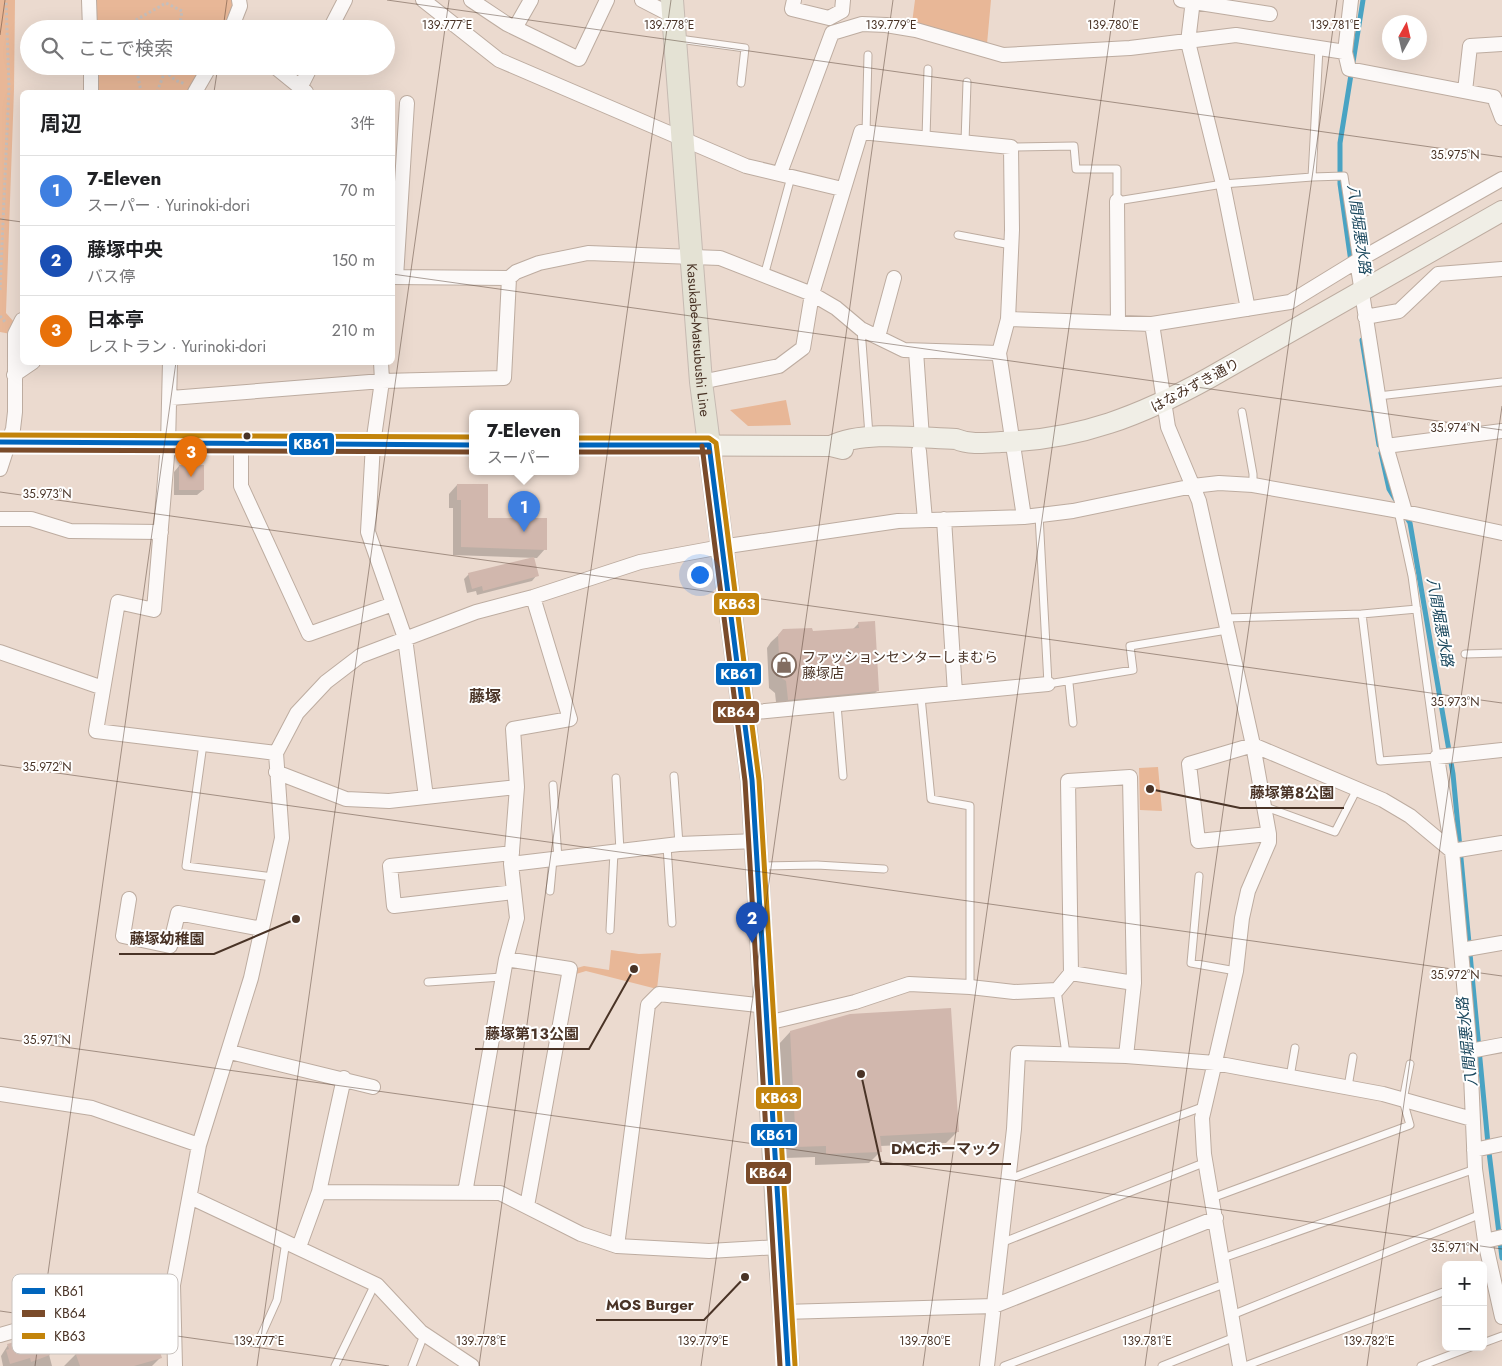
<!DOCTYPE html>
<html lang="ja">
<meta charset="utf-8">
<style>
body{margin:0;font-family:Jost,"Noto Sans JP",sans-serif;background:#f2f2f2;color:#202124}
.controls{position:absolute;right:15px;bottom:15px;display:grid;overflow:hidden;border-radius:8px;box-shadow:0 5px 20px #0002}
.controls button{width:45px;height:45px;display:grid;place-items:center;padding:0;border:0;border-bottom:1px solid #e0e0e0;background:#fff;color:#202124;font:25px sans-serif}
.compass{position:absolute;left:1382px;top:15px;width:45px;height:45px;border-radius:50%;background:#fff;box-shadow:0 5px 20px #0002;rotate:8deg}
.you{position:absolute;left:699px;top:574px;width:18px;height:18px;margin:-12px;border:4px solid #fff;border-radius:50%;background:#1a73e8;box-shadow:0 0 0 8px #1a73e833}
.badge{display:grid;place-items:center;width:32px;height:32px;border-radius:50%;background:#826d61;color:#fff;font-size:16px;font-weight:700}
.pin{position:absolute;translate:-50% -41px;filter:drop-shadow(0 1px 2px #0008)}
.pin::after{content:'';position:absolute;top:26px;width:18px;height:15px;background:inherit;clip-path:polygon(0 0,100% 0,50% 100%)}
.popup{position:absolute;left:469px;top:410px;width:110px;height:65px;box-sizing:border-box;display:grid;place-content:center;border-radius:8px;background:#fff;filter:drop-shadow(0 1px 4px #0005);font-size:16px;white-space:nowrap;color:#757577}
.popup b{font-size:19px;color:#202124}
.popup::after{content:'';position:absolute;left:50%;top:100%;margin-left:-10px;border:10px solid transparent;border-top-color:#fff}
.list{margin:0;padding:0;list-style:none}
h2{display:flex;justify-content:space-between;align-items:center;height:65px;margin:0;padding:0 20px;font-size:21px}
h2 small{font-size:16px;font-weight:400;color:#757577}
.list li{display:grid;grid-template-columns:32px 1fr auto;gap:15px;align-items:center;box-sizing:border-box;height:70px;padding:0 20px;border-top:1px solid #e0e0e0}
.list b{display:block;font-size:19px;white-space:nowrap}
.list p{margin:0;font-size:16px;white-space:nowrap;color:#757577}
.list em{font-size:16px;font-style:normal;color:#757577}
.icon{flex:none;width:28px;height:28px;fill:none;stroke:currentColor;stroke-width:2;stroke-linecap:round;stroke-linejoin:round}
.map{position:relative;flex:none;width:1502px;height:1366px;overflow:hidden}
.search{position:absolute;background:#fff;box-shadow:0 5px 20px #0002;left:20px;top:20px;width:375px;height:55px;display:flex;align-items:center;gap:12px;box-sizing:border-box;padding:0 18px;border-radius:28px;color:#757577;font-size:19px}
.panel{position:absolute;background:#fff;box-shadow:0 5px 20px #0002;left:20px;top:90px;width:375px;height:275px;border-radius:8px}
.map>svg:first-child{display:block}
.green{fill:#e8b797}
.shadow{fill:#0003}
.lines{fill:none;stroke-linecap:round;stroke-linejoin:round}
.stream{stroke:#49a3c3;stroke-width:5}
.building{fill:#d1b7ad}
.lane-casing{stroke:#bdaca0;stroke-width:9}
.street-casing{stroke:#bdaca0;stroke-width:16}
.secondary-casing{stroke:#bdaca0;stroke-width:22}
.primary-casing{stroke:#c6bab2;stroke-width:24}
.path{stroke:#c6beba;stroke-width:3;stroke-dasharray:2.5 2.5;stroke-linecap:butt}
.lane{stroke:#fcf9f8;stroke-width:7}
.street{stroke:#fcf9f8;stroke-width:14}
.secondary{stroke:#f0eee6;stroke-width:20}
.primary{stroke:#e4e2d4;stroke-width:22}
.bus-1-casing{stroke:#fff;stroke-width:9}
.bus-2-casing{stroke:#fff;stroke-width:9}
.bus-3-casing{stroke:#fff;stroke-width:9}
.bus-1{stroke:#0065bd;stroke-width:5}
.bus-2{stroke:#7a4b2a;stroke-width:5}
.bus-3{stroke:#c3840b;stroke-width:5}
.ticks{fill:none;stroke:#493326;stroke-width:1;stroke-opacity:0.45}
.bus-dot{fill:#493326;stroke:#fff;stroke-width:2}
.labels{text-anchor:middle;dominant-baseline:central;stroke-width:4;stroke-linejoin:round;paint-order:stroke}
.street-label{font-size:14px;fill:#493326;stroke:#fff}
.poi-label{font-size:14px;fill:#493326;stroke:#fff;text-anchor:start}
.water-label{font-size:15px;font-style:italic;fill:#1a475d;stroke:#fff}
.quarter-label{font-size:16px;font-weight:bold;fill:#493326;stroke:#fff}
.key{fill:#fff;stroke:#c8c2be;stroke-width:1}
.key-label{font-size:14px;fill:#493326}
.ticks-label{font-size:12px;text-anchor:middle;fill:#493326;stroke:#fff;stroke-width:4;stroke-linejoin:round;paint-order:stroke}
.leader{fill:none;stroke:#493326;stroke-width:2}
.callout-dot{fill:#493326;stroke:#fff;stroke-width:2}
.callout-label{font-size:15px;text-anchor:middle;font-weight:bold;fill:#493326;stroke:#fff;stroke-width:4;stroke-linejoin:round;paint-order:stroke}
.line-badge{stroke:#fff;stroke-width:2}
.badge-label{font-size:14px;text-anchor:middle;font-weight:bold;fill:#fff}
</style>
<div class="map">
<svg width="1502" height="1366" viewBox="0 0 1502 1366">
<rect width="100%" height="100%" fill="#ebdacf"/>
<path class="green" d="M0,0H15L14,90L6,313L14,322H22V336L0,332Z
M94,0H234L225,29H95Z
M915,0H991L987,44L912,23Z
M95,66H204L189,92H96Z
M786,400L791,425L748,426L730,410Z
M1158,767L1162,811L1140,810L1139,768Z
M611,950L639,954L661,953L657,989L586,971L576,974L577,968L584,966L609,970Z"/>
<path class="shadow" d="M179,466L203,490L197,495H174V472Z
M457,485L486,520L545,549L537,558L453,555V508H449V494Z
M469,574L537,575L532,581L477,595L476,591L467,593L464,579Z
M859,623L877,691L866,702L777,711L775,693L769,688L767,648L771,642L783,631L812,633L852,630Z
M790,1032L958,1131L946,1143L880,1146V1152L869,1163L815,1165V1157L785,1158L779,1044Z
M45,1339L52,1366H3L1,1356L8,1345Z
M76,1354L160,1358L152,1366H64Z"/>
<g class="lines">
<path class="stream" d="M1351,262L1340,184V143L1363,0
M1362,340L1379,445
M1381,453L1389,489L1395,499
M1405,515L1410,523L1453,774L1488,1144L1502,1258"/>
</g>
<path class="building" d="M179,465H204V490H179Z
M457,484H488V518H547V550L461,547V500H457Z
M534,557L539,576L483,591L482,586L472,589L468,573Z
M875,621L879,691L788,700L786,681L780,677L778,635L783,629L812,628L813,631L859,628L858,622Z
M951,1008L959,1132L880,1136L882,1152L826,1154V1146L796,1147L790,1031L850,1014Z
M153,1330L162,1358L134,1366H80L75,1352Z
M46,1338L50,1355L31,1362L30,1358L10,1364L6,1350L9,1349L7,1344L22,1340L23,1343Z"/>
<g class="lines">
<defs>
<path id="lane" d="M679,39L745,48L741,83
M1319,48L1312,177L1344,176L1357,261
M866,133L868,55
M926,138L928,69
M965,142L967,82
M1011,147L1074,146L1076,169H1117V201L1223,184L1312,177
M958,235L1011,245
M764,276L791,177
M861,329L869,435
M1378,396L1502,382
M1242,412L1253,474V485
M1039,515L1048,684L1133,670L1130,646L1227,630
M1362,614L1380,761L1437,757L1412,576L1398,511
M1225,618L1362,614L1417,609
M1465,654L1502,653
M1069,683L1073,723
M921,697L931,799L970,806V987
M837,705L843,776
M203,744L186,866L273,877
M674,776L679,844
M616,778L620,851
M553,785L558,859
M1263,806L1335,832L1357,789
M667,846L672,923
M759,866L817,865L884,869
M1199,876L1191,963L1236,971
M550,891L553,859
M610,930L614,852
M428,982L502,977
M1057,990L1066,1054
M1290,1077L1295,1048
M1348,1087L1353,1057
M1009,1179L1205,1106
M1212,1198L1410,1125L1403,1100L1410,1064
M1001,1243L1206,1162
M1223,1258L1475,1169
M1232,1315L1481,1214
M260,1338L277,1300L286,1241
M1483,1343L1502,1336
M335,1366L375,1284
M412,1366L424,1335
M1004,1366L1227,1283
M1162,1366L1235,1337
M1245,1366L1446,1291
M1421,1366L1471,1347"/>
<path id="street" d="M89,0L90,29
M423,0L499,60L746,166L842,189
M471,0L507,24L579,59L607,0
M642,0L673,16
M794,0L792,9L829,18L842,11L843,0
M1181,0L1270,14
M1193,0L1188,42L1223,184L1248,309
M1351,0L1345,52L1349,69L1494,97L1502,118
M515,28L531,0
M231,29L240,6L239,0
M330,29L345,0
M91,66V92
M274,66L306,92
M301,86L311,66
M1465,91L1470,46L1502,44
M195,92L210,66
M780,173L832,33L862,24L886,25L916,30L1003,55L1130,48L1236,35L1345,52
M1117,201L1118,323
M1357,261L1386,446L1405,512
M392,277L509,278L516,272L539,263L588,253L720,258L812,294L836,308L861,329L904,350L999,353
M396,277L407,103
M1365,317L1399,311L1438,274L1502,269
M1152,324L1168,427L1199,501L1253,745L1269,834V842L1248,891L1242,918L1236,971L1202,1118L1204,1154L1240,1366
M878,337L894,278
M916,351L922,438
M170,362L168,444L154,610L118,602L96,731L276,753
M381,362L382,381L373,444L368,532L405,638L426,797
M14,375L33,362
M701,382L779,366L803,348L812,294L861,132L1011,147L1012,230L1008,319
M171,398L382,381L504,378L509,278
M241,445V486L309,634L393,604
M1386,446L1502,431
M919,451L925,520
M0,469L13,429L15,412V334L22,320
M1024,517L999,353L1008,319L1152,324L1290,302L1357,261L1502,179
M0,519H31L70,531L161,532
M944,519L955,693
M0,652L103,688
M745,713L1048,684
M1502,750L1437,757L1452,851L1470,1051L1475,1169L1485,1241L1502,1317
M276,772L346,799L389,801L517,787
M1269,834L1198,841L1189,764L1253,745L1383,800L1410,816L1452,851L1502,843
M512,853L390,866L394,906L514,892
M511,864L679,844L757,841
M129,899L123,936L170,946L178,913L262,929
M1461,950L1502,943
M506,959L570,969L527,1206
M1071,973L1068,781L1130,777L1134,983L1126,1056
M767,1023L855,1002L909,984L970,987L1014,992L1057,990L1071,973L1134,983
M1470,1051L1502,1045
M230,1052L373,1087
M0,1094L92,1108L199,1145
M1474,1150L1502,1144
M319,1192L500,1193L581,1234L617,1246L709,1251L779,1247
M465,1193L506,959L517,918L511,864L517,787L513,729L570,719L533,597
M190,1197L377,1285L421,1332L472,1366
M1485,1241L1502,1237
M617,1246L648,1005L659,994L766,1006
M299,1247L319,1192L344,1078
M783,1312L994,1306L1216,1218
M0,1335L173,1285
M175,1366L173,1285L199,1145L251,978L282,838L276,753L297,713L326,682L360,656L476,612L533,597L640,562L721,547L898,521L1024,517L1073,511L1193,486L1219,483L1253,485L1405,512L1502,533
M987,1366L1014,1129L1018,1053L1126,1056L1215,1063L1383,1094L1472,1119"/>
<path id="secondary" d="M0,442L473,445
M575,445L831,446L843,449
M831,446C864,430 920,438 956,439C970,445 985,443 1001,442C1080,440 1142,415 1209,378L1502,211"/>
<g id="primary">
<path id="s1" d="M672,0L701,382L752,780L779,1247L788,1366"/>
</g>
</defs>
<use href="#lane" class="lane-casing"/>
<use href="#street" class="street-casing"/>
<use href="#secondary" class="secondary-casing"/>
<use href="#primary" class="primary-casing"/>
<path class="path" d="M134,29V21L166,3L182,11L179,29
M136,66L141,92
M165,71L175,80L185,84
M157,92L167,66
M0,290L9,87L6,0
M0,316L6,323"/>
<use href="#lane" class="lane"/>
<use href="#street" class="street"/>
<use href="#secondary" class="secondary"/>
<use href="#primary" class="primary"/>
<defs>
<path id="bus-1" d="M0,442L473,445
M575,445H709
M709,445L752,780L788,1366"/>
<path id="bus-2" d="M702,446L745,781L780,1366
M0,450L473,452
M575,452H709"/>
<path id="bus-3" d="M0,435L473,437
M575,438H709L716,443L759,780L795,1365"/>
</defs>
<use href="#bus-1" class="bus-1-casing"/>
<use href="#bus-2" class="bus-2-casing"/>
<use href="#bus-3" class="bus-3-casing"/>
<use href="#bus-1" class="bus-1"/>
<use href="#bus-2" class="bus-2"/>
<use href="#bus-3" class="bus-3"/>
</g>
<path class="ticks" d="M387,0L1502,157M223,29L227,0M0,35L5,0M214,92L218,66M0,219L22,222M392,274L1502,430M0,492L1502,703M0,765L1502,976M0,1038L1502,1249M0,1311L389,1366M35,1366L176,362M257,1366L449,0M479,1366L671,0M701,1366L893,0M923,1366L1115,0M1145,1366L1337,0M1367,1366L1502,406"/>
<defs>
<symbol id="shop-ring" viewBox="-11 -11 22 22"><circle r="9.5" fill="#fff" stroke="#826d61" stroke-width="1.5"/><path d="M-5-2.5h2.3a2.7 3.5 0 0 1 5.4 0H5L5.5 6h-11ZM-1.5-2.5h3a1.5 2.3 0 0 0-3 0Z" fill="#826d61"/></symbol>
</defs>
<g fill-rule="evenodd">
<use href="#shop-ring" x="770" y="651" width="28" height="28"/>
</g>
<circle class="bus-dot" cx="247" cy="436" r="4.5"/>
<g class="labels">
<g class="street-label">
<text stroke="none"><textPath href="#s1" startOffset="341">Kasukabe-Matsubushi Line</textPath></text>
<text transform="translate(1195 385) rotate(-28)">はなみずき通り</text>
</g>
<g class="poi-label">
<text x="802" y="657">ファッションセンターしまむら<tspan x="802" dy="16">藤塚店</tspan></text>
</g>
<g class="water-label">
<text transform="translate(1359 229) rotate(82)">八間堀悪水路</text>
<text transform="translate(1440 622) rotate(80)">八間堀悪水路</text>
<text transform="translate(1467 1042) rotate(-96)">八間堀悪水路</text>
</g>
<g class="quarter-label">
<text x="485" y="696">藤塚</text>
</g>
</g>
<rect x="12" y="1274" width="166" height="80" rx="8" class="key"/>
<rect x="22" y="1288" width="23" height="6" fill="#0065bd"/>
<rect x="22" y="1310" width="23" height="7" fill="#7a4b2a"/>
<rect x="22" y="1333" width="23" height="6" fill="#c3840b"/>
<g class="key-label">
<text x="54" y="1296">KB61</text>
<text x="54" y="1318">KB64</text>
<text x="54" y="1341">KB63</text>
</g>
<g class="ticks-label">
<text x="447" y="29">139.777°E</text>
<text x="669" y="29">139.778°E</text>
<text x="891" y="29">139.779°E</text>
<text x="1113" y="29">139.780°E</text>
<text x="1335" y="29">139.781°E</text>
<text x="1455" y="159">35.975°N</text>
<text x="1455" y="432">35.974°N</text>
<text x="47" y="498">35.973°N</text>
<text x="1455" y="706">35.973°N</text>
<text x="47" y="771">35.972°N</text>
<text x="1455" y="979">35.972°N</text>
<text x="47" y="1044">35.971°N</text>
<text x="1455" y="1252">35.971°N</text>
<text x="259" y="1345">139.777°E</text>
<text x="481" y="1345">139.778°E</text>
<text x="703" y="1345">139.779°E</text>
<text x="925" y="1345">139.780°E</text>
<text x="1147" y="1345">139.781°E</text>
<text x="1369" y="1345">139.782°E</text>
</g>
<path class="leader" d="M1150 789L1240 808H1344M296 919L214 954H119M634 969L589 1049H475M861 1074L881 1164H1011M745 1277L704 1320H596"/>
<g class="callout-dot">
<circle cx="1150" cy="789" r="5"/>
<circle cx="296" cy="919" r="5"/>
<circle cx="634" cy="969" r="5"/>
<circle cx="861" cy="1074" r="5"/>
<circle cx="745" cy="1277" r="5"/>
</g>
<g class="callout-label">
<text x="1292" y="798">藤塚第８公園</text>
<text x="167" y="944">藤塚幼稚園</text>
<text x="532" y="1039">藤塚第１３公園</text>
<text x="946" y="1154">DMCホーマック</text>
<text x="650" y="1310">MOS Burger</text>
</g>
<g class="line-badge">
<rect x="288" y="432" width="47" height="24" rx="5" fill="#0065bd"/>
<rect x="713" y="592" width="47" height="24" rx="5" fill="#c3840b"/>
<rect x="715" y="662" width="47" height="24" rx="5" fill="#0065bd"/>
<rect x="712" y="700" width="48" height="24" rx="5" fill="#7a4b2a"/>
<rect x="755" y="1086" width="47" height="24" rx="5" fill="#c3840b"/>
<rect x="750" y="1123" width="48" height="24" rx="5" fill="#0065bd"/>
<rect x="745" y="1161" width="47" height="24" rx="5" fill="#7a4b2a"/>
</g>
<g class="badge-label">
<text x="311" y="449">KB61</text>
<text x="737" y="609">KB63</text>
<text x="738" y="679">KB61</text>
<text x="736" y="717">KB64</text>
<text x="779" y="1103">KB63</text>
<text x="774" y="1140">KB61</text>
<text x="768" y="1178">KB64</text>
</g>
</svg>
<div class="controls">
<button>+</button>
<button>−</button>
</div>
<svg class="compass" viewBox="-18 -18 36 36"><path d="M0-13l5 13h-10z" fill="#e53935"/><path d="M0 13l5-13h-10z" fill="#757577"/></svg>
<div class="you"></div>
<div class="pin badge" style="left:524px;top:532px;background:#3f7fe0">1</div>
<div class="popup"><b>7-Eleven</b>スーパー</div>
<div class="pin badge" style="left:752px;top:943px;background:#1a4fb4">2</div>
<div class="pin badge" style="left:191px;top:477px;background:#e8710a">3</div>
<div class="search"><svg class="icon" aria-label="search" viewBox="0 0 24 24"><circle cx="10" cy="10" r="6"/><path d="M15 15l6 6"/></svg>ここで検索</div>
<section class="panel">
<h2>周辺<small>3件</small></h2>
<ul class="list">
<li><span class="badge" style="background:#3f7fe0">1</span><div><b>7-Eleven</b><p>スーパー · Yurinoki-dori</p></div><em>70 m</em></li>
<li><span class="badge" style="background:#1a4fb4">2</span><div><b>藤塚中央</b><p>バス停</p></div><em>150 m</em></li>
<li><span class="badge" style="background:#e8710a">3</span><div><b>日本亭</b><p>レストラン · Yurinoki-dori</p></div><em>210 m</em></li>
</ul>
</section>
</div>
